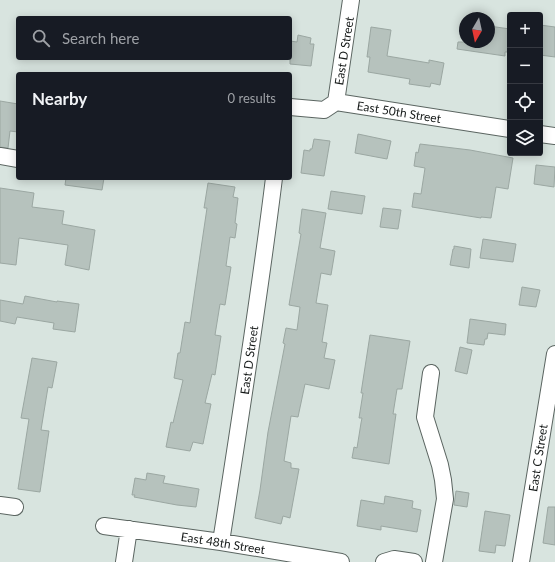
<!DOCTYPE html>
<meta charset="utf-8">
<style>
body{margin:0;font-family:Lato,sans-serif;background:#20242c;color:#f1f3f6}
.controls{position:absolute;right:12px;top:12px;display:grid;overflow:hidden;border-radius:4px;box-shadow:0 2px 10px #0003}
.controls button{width:36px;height:36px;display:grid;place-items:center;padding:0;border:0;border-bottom:1px solid #363941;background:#171b24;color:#f1f3f6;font:20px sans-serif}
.compass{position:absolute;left:459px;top:12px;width:36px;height:36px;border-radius:50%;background:#171b24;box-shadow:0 2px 10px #0003;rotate:189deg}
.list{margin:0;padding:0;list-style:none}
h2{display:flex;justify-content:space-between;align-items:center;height:52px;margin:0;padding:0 16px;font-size:17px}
h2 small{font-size:13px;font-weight:400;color:#9ea1a6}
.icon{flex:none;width:22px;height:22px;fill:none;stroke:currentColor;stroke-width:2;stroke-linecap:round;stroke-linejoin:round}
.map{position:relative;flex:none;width:555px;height:562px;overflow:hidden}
.search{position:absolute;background:#171b24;box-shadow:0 2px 10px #0003;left:16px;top:16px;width:276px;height:44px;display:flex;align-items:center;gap:10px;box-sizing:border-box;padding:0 14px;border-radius:4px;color:#9ea1a6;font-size:15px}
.panel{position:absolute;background:#171b24;box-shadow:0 2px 10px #0003;left:16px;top:72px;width:276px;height:108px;border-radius:4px}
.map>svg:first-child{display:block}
.building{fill:#b6c2bd;stroke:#9ba7a2}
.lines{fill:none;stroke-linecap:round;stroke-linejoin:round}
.minor-casing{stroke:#5b6561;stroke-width:18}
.minor{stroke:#fff;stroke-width:16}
.labels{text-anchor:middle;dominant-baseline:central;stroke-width:3.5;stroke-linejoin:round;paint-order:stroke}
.street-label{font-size:12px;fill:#141817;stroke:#fff}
</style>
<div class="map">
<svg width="555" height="562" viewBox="0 0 555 562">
<rect width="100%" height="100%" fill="#d8e4df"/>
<path class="building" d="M540,25L555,27V57L540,55Z
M489,26L510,29L508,41H510V52H505V56L457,49L458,42H489Z
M371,27L391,30L387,56L429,63V60L444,63L440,85L431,83L430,87L409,84L410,79L368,72L370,57H367Z
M298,35L311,38L310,44H314L311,66L290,64V41L297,42Z
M0,101L18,104V132L10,131L8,148L0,147Z
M358,134L391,141L387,159L355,153Z
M314,139L330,141L324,176L301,173L304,150L310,151V149H312Z
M420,144L470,150L513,158L508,189L496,187L491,218L481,217V218L412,207L414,193L421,194L425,168L414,166L416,152L418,153Z
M536,165L555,167L554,187L534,184Z
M66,178H104L102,190L65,185Z
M208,183L235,187L233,197L238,198L235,223L237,224L235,238L230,237L226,266L231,267L225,305L220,304L215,335L221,336L215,375L212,374L205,403L211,404L203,444L193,442L190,451L166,447L171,422L173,423L183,380L174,378L178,353H180L185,322L190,323L207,208H204Z
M0,188L34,193L32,207L64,211L62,224L95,230L89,270L65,265L68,245L19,238L16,265L0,263Z
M331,191L365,196L362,214L328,209Z
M383,208L401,210L398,229L380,227Z
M302,209L326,213L320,248L335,251L331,275L321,273L316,303L328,305L322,342L327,343L324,358L335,360L329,389L305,384L298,417L291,416L284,461L291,463V468L299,469L290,518L283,516L281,524L255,518L260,490L268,432L285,344L283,343L286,328L297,330L300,307L289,305L301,234L299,233Z
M483,239L516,244L513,262L480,258Z
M454,246L471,249L469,268L450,265L453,249H454Z
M522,287L540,290L536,307L519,305Z
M25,296L57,302V301L79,304L75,332L53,329L54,323L17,317L15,324L0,321V300L23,304Z
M470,319L506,324L505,335L488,333L487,339H485L484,345L467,343Z
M370,335L410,341L402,389H397L393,414H396L389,464L352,458L354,447L357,448L361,423L362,418H359L363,393H361Z
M460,347L472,350L467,374L455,371Z
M32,358L57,362L52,388L48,387L41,430L49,431L40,492L18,489L29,419L21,418Z
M147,473L165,476L163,483L199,489L196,507L177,505L134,497L135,495H132L135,478L146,480Z
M456,491L469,493L467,507L454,505Z
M385,496L413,501L412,508L421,510L417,532L381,526V530L357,526L361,500L384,504Z
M548,507H555V545L543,543Z
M485,511L510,515L505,546L496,545L495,553L479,551Z"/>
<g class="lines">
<defs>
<path id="minor" d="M336,102L351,0
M290,107L324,110L336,102L510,129
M540,134L555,136
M0,156L18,159
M431,373L425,417L440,465L443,480L445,499L434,562
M0,505L15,507
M104,526L221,542L341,562
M221,542C240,421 259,300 274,178
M124,562L129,529
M384,562L394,559L414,562
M521,562L555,354"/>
</defs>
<use href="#minor" class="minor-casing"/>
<use href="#minor" class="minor"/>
</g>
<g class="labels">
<g class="street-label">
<text transform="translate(344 51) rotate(-81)">East D Street</text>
<text transform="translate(399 112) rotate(9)">East 50th Street</text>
<text transform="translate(249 360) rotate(-82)">East D Street</text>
<text transform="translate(538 458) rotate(-81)">East C Street</text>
<text transform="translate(223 543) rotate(9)">East 48th Street</text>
</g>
</g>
</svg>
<div class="controls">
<button>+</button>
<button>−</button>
<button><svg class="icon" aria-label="locate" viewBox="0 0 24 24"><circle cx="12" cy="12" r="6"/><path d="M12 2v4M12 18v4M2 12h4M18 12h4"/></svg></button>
<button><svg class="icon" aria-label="layers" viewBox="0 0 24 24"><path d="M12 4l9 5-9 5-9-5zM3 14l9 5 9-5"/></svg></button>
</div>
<svg class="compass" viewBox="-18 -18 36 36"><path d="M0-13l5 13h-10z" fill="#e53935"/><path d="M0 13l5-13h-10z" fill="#9ea1a6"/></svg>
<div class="search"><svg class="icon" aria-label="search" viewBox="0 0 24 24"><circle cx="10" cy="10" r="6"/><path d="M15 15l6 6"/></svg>Search here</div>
<section class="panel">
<h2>Nearby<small>0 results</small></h2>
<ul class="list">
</ul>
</section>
</div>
